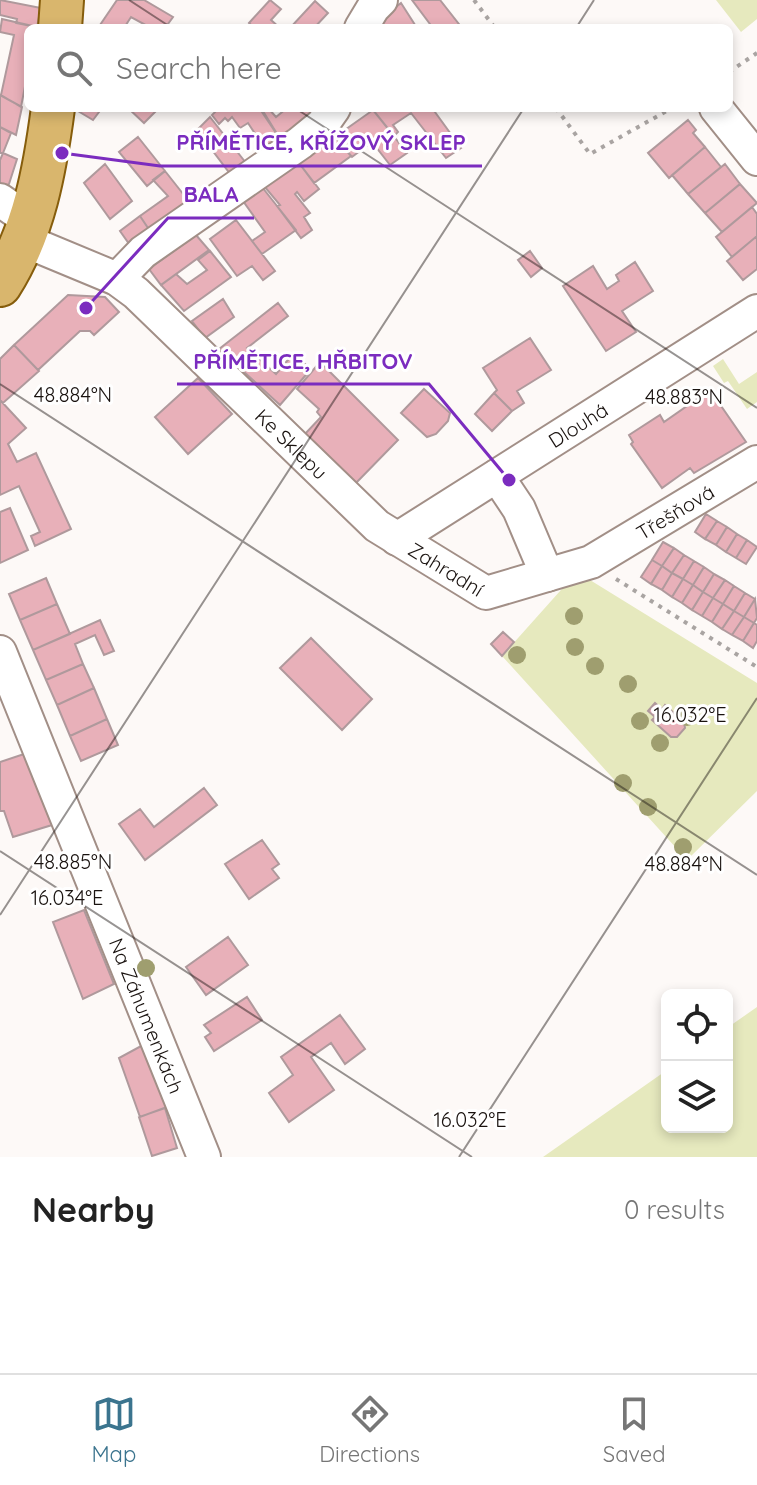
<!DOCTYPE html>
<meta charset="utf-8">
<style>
body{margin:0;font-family:Quicksand,sans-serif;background:#f6f6f6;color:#222}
.controls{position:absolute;right:24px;bottom:24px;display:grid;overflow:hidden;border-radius:12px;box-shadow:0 4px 12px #0003}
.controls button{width:72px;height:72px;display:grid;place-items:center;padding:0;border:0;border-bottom:2px solid #e0e0e0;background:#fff;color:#222;font:40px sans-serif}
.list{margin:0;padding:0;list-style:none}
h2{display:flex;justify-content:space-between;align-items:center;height:104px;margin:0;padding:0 32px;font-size:34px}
h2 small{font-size:26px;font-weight:400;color:#767676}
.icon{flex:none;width:44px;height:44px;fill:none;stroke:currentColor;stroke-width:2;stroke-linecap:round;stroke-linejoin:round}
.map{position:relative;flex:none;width:757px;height:1157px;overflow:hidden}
.search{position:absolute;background:#fff;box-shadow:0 4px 12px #0003;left:24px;right:24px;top:24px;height:88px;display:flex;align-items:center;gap:20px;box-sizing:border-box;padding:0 28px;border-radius:12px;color:#767676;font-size:30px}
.sheet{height:216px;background:#fff}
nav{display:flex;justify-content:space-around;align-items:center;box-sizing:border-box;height:112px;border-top:2px solid #e0e0e0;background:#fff;font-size:22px;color:#767676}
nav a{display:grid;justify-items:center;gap:4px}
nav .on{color:#3b748e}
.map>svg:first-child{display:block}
.green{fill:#e6e9be}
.building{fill:#e8b0b9;stroke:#af999c;stroke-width:2}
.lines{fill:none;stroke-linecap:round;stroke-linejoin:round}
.minor-casing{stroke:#a28f87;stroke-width:36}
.major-casing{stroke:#865d0c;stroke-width:46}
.path{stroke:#a9a4a2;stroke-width:4;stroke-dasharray:4 6;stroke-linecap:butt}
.minor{stroke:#fff;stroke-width:32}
.major{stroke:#d9b66d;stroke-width:42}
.tree{fill:#9f9e6f}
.ticks{fill:none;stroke:#19120f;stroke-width:2;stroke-opacity:0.45}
.labels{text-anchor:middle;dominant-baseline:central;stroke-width:6;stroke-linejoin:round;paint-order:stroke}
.street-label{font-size:20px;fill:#19120f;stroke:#fff}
.ticks-label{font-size:20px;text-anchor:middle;fill:#19120f;stroke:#fff;stroke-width:6;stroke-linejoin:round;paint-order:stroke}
.leader{fill:none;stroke:#7b2cbf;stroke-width:3}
.callout-dot{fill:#7b2cbf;stroke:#fff;stroke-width:3}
.callout-label{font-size:22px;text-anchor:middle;font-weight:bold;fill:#7b2cbf;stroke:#fff;stroke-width:6;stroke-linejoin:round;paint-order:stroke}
</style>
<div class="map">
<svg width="757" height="1157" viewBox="0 0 757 1157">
<rect width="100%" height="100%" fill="#fdf9f7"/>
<path class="green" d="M716,0H757V19L741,32Z
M723,359L739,384L757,372V402L747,409L728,381L724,383L713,366Z
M577,572L757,683V791L687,860L502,656Z
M757,1007V1157H543L667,1070V1127H727V1028Z"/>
<path class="building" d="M0,0L41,8L37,27L16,23L17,19L0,15Z
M117,0H144L173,17L165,28H151L131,17L124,28H98Z
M270,0L281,9L271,20L280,28H254L249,23Z
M412,0H440L462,28H433Z
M315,1L328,13L314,28H290Z
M401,3L417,28H375L386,15Z
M2,19L37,27L28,28V71L21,107L1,95L14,35L0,32Z
M0,95L22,107L16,135L0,127Z
M73,108H102L93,120Z
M128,108H159L144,123Z
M219,108H261L284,145L269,155L248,123L240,128L232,117L228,121L225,118L219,124L212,115Z
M268,108L276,117L287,108H314L317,112L284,145L262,112Z
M377,108H432L461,148L446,158L411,113L393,125L398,132L394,136L373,110Z
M373,110L407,153L390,165L372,142L352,157L335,137Z
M210,117L246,163L231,175L197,130Z
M688,120L696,130L693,133L705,147L669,178L648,153Z
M0,127L11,133L3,153H0Z
M138,137L165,171L147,186L119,152Z
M335,137L351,156L314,183L299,163Z
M705,147L721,167L688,194L672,175Z
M3,153L17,159L9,184L0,191V160Z
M299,163L319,189L304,201L297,192L295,194L310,213L304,217L312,230L301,238L277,206L280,205L264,186Z
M105,164L132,201L110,219L84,183Z
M725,164L740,184L705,213L688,194Z
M165,171L191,204L152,234L140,216L168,196L153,180Z
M740,184L757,203L722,232L705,213Z
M262,187L296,230L262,254L252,241L265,232L243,201Z
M752,207L757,214V236L732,257L716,237Z
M140,216L152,234L132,248L120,231Z
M236,220L275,271L263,280L252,266L237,276L210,239Z
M196,235L209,250L161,285L149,269Z
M757,236V269L743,280L727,261Z
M210,251L231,277L184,311L161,285L176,274L187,284L207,270L198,260Z
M530,251L542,268L531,277L518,260Z
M635,262L653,291L622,311L636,332L606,351L563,286L593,266L607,289L619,281L616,275Z
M68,295L105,297L119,312L94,335L90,331H80L38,370L14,345Z
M223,299L234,317L205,338L192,321Z
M278,303L288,316L247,348L276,374L293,354L311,369L280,405L219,349Z
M530,338L551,370L517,391L524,403L512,411L494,393L497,390L483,368Z
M14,345L39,371L3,403L0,400V359Z
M320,362L398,440L354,485L304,435L321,417L317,412L319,409L297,389Z
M198,378L232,414L188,454L155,417Z
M424,389L450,413L448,421L436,434L427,437L401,413Z
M710,390L746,442L694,473L690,468L662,488L631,444L633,442L629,435L660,415L664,422Z
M494,393L512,411L492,431L475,414Z
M0,400L26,428L8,444L17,462L36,453L71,529L35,546L31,536L40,532L19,486L0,495Z
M10,508L28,550L0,563V512Z
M706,514L717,521L705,539L695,532Z
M717,521L727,527L716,545L705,539Z
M727,527L737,534L726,552L716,545Z
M737,534L747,540L736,558L726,552Z
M747,540L757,547L746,564L736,558Z
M663,542L674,548L662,566L652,560Z
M674,548L684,555L672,573L662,566Z
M684,555L694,561L683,579L672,573Z
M652,560L662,566L651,584L641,577Z
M694,561L704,567L693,585L683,579Z
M662,566L672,573L662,590L651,584Z
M704,567L714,574L703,592L693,585Z
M672,573L683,579L672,597L662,590Z
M714,574L725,580L713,598L703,592Z
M46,578L57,604L20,620L9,594Z
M683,579L693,585L682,603L672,597Z
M725,580L734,586L723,604L713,598Z
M693,585L703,592L692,610L682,603Z
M734,586L745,593L734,611L723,604Z
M703,592L713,598L702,616L692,610Z
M745,593L755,599L744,617L734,611Z
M713,598L723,604L712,622L702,616Z
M755,599L757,618L754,623L744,617Z
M57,604L70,634L33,650L20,620Z
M723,604L734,611L722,629L712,622Z
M734,611L744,617L732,635L722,629Z
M744,617L754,623L743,641L732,635Z
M100,620L114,651L104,655L95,635L75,644L83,664L46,680L33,650Z
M754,623L757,625V641L753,648L743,641Z
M503,632L514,642L502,656L491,644Z
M311,638L372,699L342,730L280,668Z
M83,664L94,688L57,705L46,680Z
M94,688L107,719L70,736L57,705Z
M655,703L662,709L665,705L684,722L685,728L677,737H671L652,720L655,717L648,711Z
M107,719L118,745L81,761L70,736Z
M24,754L52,825L13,837L4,811H0V762Z
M204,788L217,805L145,860L119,824L140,809L154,827Z
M262,840L279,864L272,869L279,878L249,899L225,864Z
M84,910L114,984L83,999L53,922Z
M228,937L248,965L206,995L186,967Z
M247,997L262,1020L214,1051L205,1037L211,1033L204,1025Z
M340,1015L365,1049L345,1064L331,1043L311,1057L334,1090L289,1122L269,1093L293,1075L281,1057Z
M143,1045L167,1107L140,1117L119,1058Z
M165,1108L177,1148L152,1156L139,1117Z"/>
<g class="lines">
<defs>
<g id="minor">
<path d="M361,28L373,8L381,0"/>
<path d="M716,108L757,159"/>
<path d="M0,200L30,221"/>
<path id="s1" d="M23,240L117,279L136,293L377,526L486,593L591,562L757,462"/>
<path d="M117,279L143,252L300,143L322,125L334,108"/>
<path d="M497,476L519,509L547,575"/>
<path id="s2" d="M397,539L757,311"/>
<path id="s3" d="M0,652L204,1157"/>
</g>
<path id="major" d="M60,28L62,0
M0,285C34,232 45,169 53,108"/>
</defs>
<use href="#minor" class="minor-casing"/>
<use href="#major" class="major-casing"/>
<path class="path" d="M474,0L495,28
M729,72L757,53
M556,108L590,154L672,108
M616,579L757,667"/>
<use href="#minor" class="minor"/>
<use href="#major" class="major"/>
</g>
<g class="tree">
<circle cx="574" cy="616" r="9"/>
<circle cx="575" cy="647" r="9"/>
<circle cx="517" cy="655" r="9"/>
<circle cx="595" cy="666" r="9"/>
<circle cx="628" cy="684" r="9"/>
<circle cx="687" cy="717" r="9"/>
<circle cx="640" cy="721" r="9"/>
<circle cx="660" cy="743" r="9"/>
<circle cx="623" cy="783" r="9"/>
<circle cx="648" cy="807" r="9"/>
<circle cx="683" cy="847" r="9"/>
<circle cx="146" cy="968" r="9"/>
</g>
<path class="ticks" d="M129,0L172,28M576,28L594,0M295,108L757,408M0,384L757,875M0,851L472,1157M0,915L524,108M459,1157L757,698"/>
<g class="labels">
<g class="street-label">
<text stroke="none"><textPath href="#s2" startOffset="214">Dlouhá</textPath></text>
<text stroke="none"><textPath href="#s1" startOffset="342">Ke Sklepu</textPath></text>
<text stroke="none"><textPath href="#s1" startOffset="796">Třešňová</textPath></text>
<text stroke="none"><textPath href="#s1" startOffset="542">Zahradní</textPath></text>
<text stroke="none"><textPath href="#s3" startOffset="392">Na Záhumenkách</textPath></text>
</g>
</g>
<g class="ticks-label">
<text x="73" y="402">48.884°N</text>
<text x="684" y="404">48.883°N</text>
<text x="690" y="722">16.032°E</text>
<text x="73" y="869">48.885°N</text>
<text x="684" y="871">48.884°N</text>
<text x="67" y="905">16.034°E</text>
<text x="470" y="1127">16.032°E</text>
</g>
<path class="leader" d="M62 153L160 166H482M86 308L168 218H254M509 480L429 384H177"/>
<g class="callout-dot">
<circle cx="62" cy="153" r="8"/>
<circle cx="86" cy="308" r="8"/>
<circle cx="509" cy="480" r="8"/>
</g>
<g class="callout-label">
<text x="321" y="150">PŘÍMĚTICE, KŘÍŽOVÝ SKLEP</text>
<text x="211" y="202">BALA</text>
<text x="303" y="369">PŘÍMĚTICE, HŘBITOV</text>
</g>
</svg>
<div class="controls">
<button><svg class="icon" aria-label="locate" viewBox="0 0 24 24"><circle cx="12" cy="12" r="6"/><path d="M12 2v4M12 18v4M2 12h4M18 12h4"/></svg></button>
<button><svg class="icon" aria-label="layers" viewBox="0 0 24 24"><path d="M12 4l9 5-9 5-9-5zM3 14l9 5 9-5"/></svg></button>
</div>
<div class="search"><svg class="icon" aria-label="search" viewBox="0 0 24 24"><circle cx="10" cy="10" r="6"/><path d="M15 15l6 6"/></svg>Search here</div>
</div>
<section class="sheet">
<h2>Nearby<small>0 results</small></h2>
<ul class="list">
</ul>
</section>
<nav>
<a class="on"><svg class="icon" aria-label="map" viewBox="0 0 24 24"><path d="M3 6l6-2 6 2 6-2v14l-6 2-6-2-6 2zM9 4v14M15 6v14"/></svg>Map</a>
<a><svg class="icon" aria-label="directions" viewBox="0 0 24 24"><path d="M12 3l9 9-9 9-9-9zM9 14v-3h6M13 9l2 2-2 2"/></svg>Directions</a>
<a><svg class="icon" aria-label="saved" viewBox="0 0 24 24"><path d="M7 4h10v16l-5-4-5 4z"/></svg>Saved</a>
</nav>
